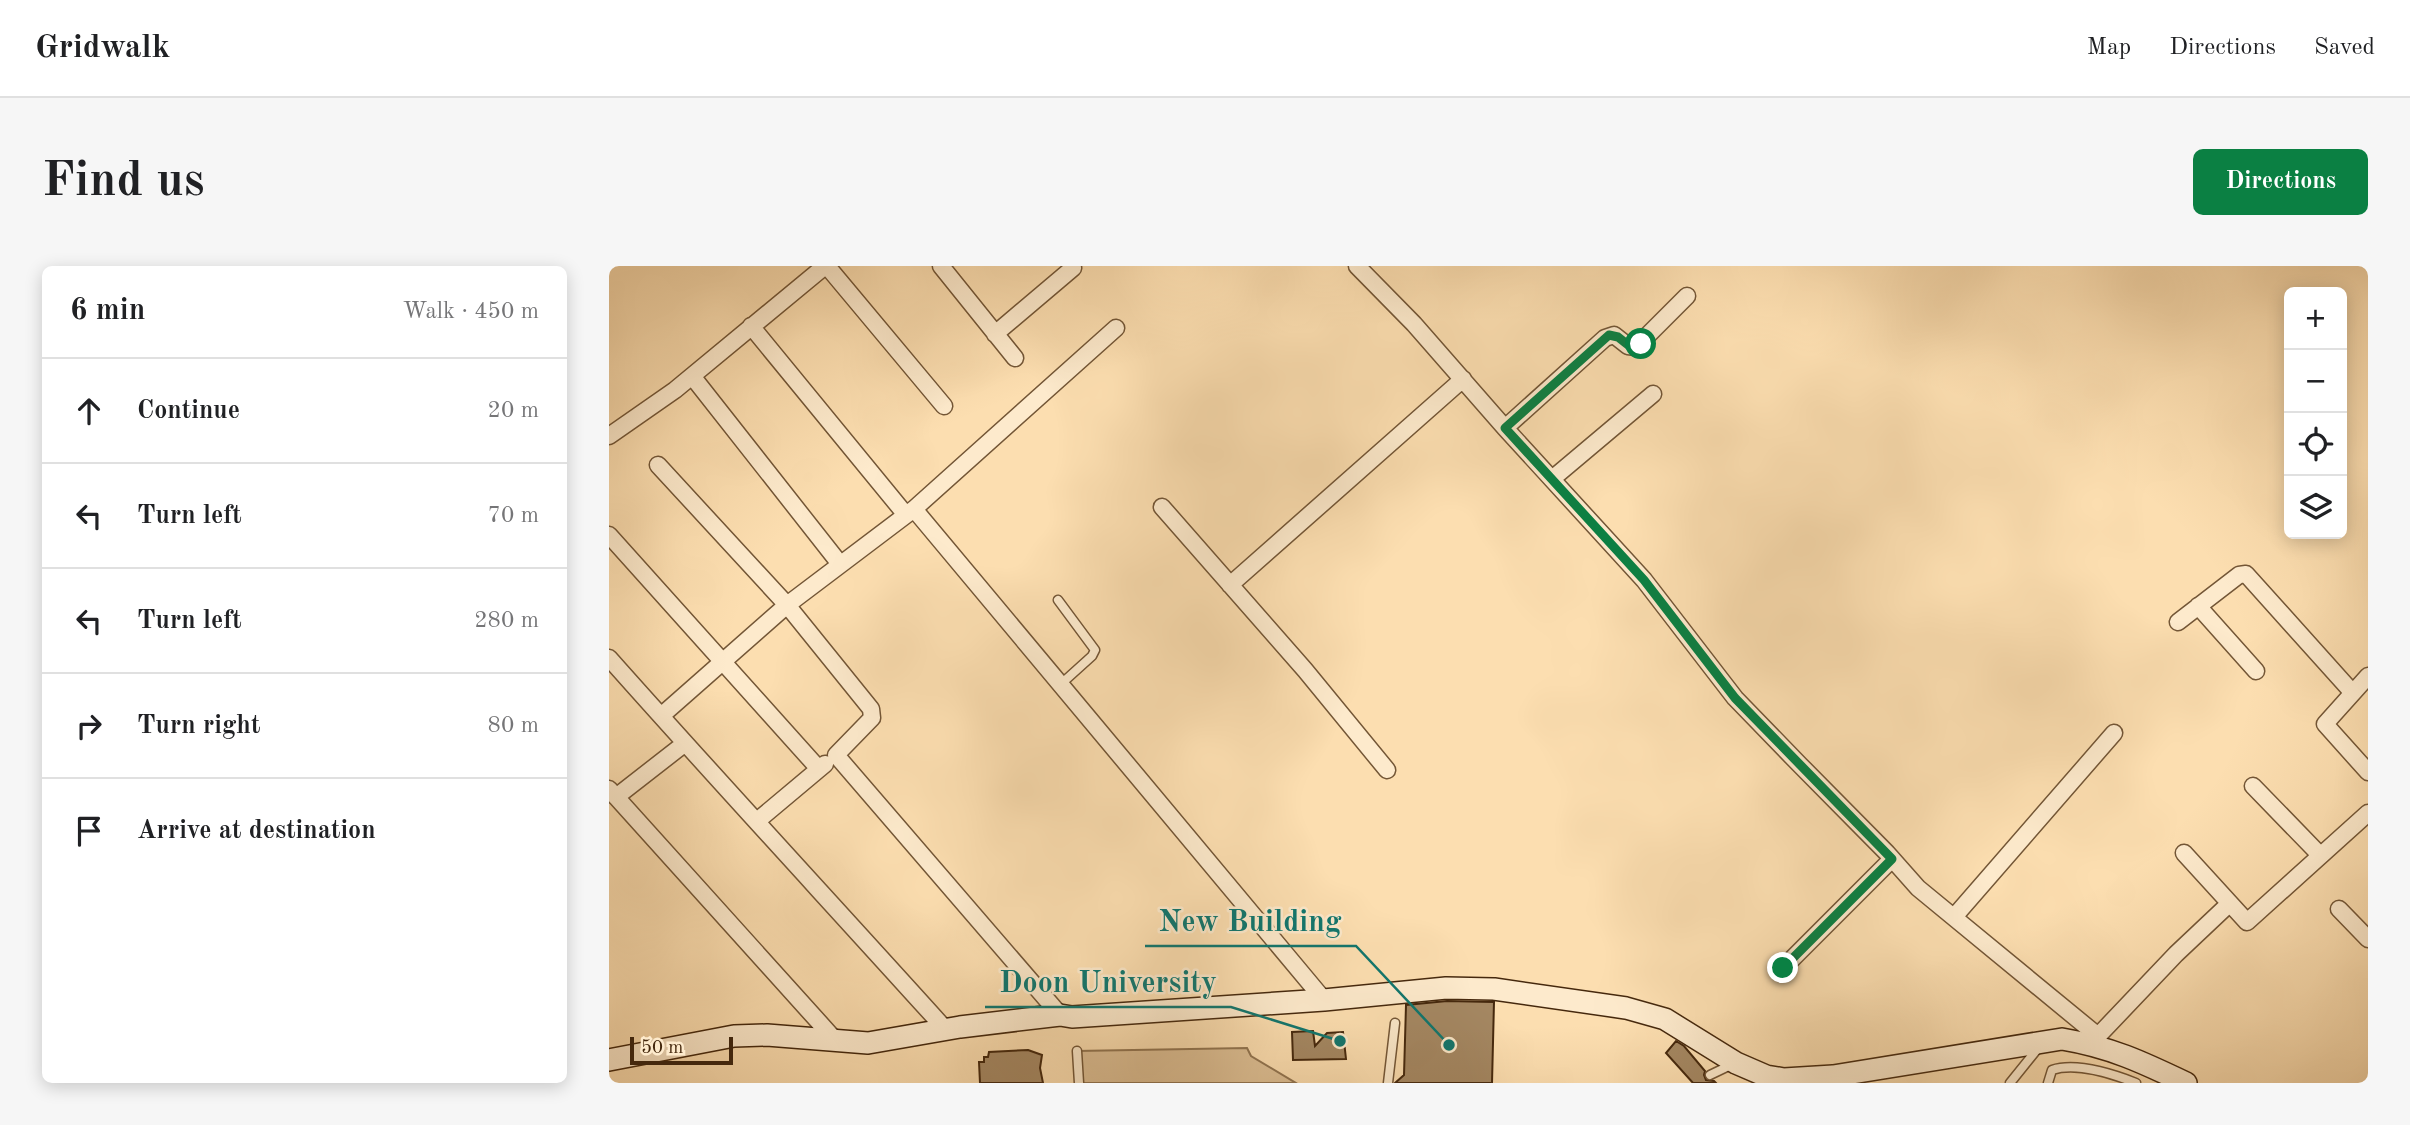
<!DOCTYPE html>
<meta charset="utf-8">
<style>
body{margin:0;font-family:"Old Standard TT",serif;background:#f6f6f6;color:#202124}
.controls{position:absolute;right:21px;top:21px;display:grid;overflow:hidden;border-radius:10px;box-shadow:0 4px 18px #0003}
.controls button{width:63px;height:63px;display:grid;place-items:center;padding:0;border:0;border-bottom:2px solid #e0e0e0;background:#fff;color:#202124;font:35px sans-serif}
.scale{position:absolute;left:21px;bottom:18px;width:103px;box-sizing:border-box;padding-left:7px;border:4px solid #45280d;border-top:0;font-size:19px;line-height:24px;white-space:nowrap;color:#45280d;-webkit-text-stroke:5px #fdeacc;paint-order:stroke}
.stop{position:absolute;width:21px;height:21px;margin:-16px;border:5px solid #0b8043;border-radius:50%;background:#fff}
.stop.end{background:#0b8043;border-color:#fff;box-shadow:0 2px 7px #0008}
.list{margin:0;padding:0;list-style:none}
h2{display:flex;justify-content:space-between;align-items:center;height:91px;margin:0;padding:0 28px;font-size:30px}
h2 small{font-size:23px;font-weight:400;color:#757577}
.list li{display:grid;grid-template-columns:46px 1fr auto;gap:21px;align-items:center;box-sizing:border-box;height:105px;padding:0 28px;border-top:2px solid #e0e0e0}
.list b{display:block;font-size:26px;white-space:nowrap}
.list em{font-size:23px;font-style:normal;color:#757577}
.icon{flex:none;width:38px;height:38px;fill:none;stroke:currentColor;stroke-width:2;stroke-linecap:round;stroke-linejoin:round}
.map{position:relative;flex:none;width:1759px;height:817px;overflow:hidden;border-radius:10px}
header{display:flex;align-items:center;gap:42px;box-sizing:border-box;height:98px;padding:0 35px;background:#fff;border-bottom:2px solid #e0e0e0}
header strong{font-size:33px}
nav{display:flex;gap:38px;margin-inline-start:auto;font-size:24px}
.intro{display:flex;align-items:center;justify-content:space-between;box-sizing:border-box;height:168px;padding:0 42px}
h1{margin:0;font-size:49px}
.button{padding:18px 32px;border-radius:10px;background:#0b8043;color:#fff;font-size:24px;font-weight:700}
main{display:flex;gap:42px;padding:0 42px}
aside{flex:1;background:#fff;border-radius:10px;box-shadow:0 4px 18px #0003}
.map>svg:first-child{display:block}
.green{fill:#ddbf94;stroke:#917450;stroke-width:2}
.building{fill:#a48762;stroke:#45280d;stroke-width:2}
.lines{fill:none;stroke-linecap:round;stroke-linejoin:round}
.service-casing{stroke:#735636;stroke-width:11}
.minor-casing{stroke:#735636;stroke-width:19}
.secondary-casing{stroke:#45280d;stroke-width:24}
.service{stroke:#fdeacc;stroke-width:8}
.minor{stroke:#fdeacc;stroke-width:16}
.secondary{stroke:#fdeacc;stroke-width:21}
.route{stroke:#0b8043;stroke-width:9}
.leader{fill:none;stroke:#0f766e;stroke-width:2.5}
.callout-dot{fill:#0f766e;stroke:#fdeacc;stroke-width:2.5}
.callout-label{font-size:30px;text-anchor:middle;font-weight:bold;fill:#0f766e;stroke:#fdeacc;stroke-width:5;stroke-linejoin:round;paint-order:stroke}
</style>
<header>
<strong>Gridwalk</strong>
<nav><a>Map</a><a>Directions</a><a>Saved</a></nav>
</header>
<div class="intro"><h1>Find us</h1><a class="button">Directions</a></div>
<main>
<aside>
<h2>6 min<small>Walk · 450 m</small></h2>
<ul class="list">
<li><svg class="icon" aria-label="ahead" viewBox="0 0 24 24"><path d="M12 20V5M6 11l6-6 6 6"/></svg><div><b>Continue</b></div><em>20 m</em></li>
<li><svg class="icon" aria-label="left" viewBox="0 0 24 24"><path d="M17 20v-9H6M10 6l-5 5 5 5"/></svg><div><b>Turn left</b></div><em>70 m</em></li>
<li><svg class="icon" aria-label="left" viewBox="0 0 24 24"><path d="M17 20v-9H6M10 6l-5 5 5 5"/></svg><div><b>Turn left</b></div><em>280 m</em></li>
<li><svg class="icon" aria-label="right" viewBox="0 0 24 24"><path d="M7 20v-9h11M14 6l5 5-5 5"/></svg><div><b>Turn right</b></div><em>80 m</em></li>
<li><svg class="icon" aria-label="arrive" viewBox="0 0 24 24"><path d="M6 21V4h12l-3 4 3 4H6"/></svg><div><b>Arrive at destination</b></div></li>
</ul>
</aside>
<div class="map">
<svg width="1759" height="817" viewBox="0 0 1759 817">
<rect width="100%" height="100%" fill="#fcdeb0"/>
<filter id="stains"><feTurbulence type="fractalNoise" baseFrequency=".00286" numOctaves="4"/><feColorMatrix values="0 0 0 0 .2 0 0 0 0 .09 0 0 0 0 .02 0 0 0 .5 -.17"/></filter>
<radialGradient id="worn" r=".72"><stop offset=".6" stop-color="#630" stop-opacity="0"/><stop offset="1" stop-color="#630" stop-opacity=".3"/></radialGradient>
<path class="green" d="M638,782L642,790L687,817H473L468,785Z"/>
<path class="building" d="M838,735L885,736L883,817H786L795,809L797,739Z
M704,765L706,780L718,767L734,766L737,793L684,794L683,766Z
M1067,775L1075,780L1096,805L1095,809L1097,814L1105,815L1107,817H1084L1057,787Z
M419,784L433,789L431,802L434,817H371L370,796H375V791H379L380,786Z"/>
<g class="lines">
<defs>
<path id="service" d="M449,334L486,384L483,390L452,418
M468,785L470,817
M1101,809L1124,798
M779,817L786,757
M1401,817L1430,781
M1439,817L1443,804C1467,796 1504,808 1527,817"/>
<path id="minor" d="M218,0L335,140
M332,0L406,92
M748,0L805,58L896,162L1035,314L1126,432L1191,499L1278,587L1309,622L1489,770
M142,60L297,249
M386,68L464,2
M83,110L231,298
M896,162L996,72L1005,69L1019,80L1027,81L1078,30
M0,170L66,124L216,0
M49,199L178,339L262,443L263,452L227,489L451,749
M943,213L1044,128
M553,241L696,404L778,504
M305,243L715,734
M0,269L210,503
M621,319L854,113
M1589,340L1647,405
M1569,356L1630,309L1637,308L1743,426
M0,392C111,517 225,640 337,764
M1759,410L1716,458L1759,506
M52,450L178,339L305,243L507,62
M1644,520L1711,589
M0,523L227,775
M7,531L75,478
M148,555L216,498
M1575,587L1638,656L1759,547
M1730,643L1759,673
M1345,651L1505,467
M1174,702L1283,593
M1486,779L1489,770L1567,688L1620,638"/>
<path id="secondary" d="M0,794L125,770L158,769L259,777L351,761L451,749L463,751L715,734L837,722L885,723L1017,742L1056,753L1127,797L1157,810L1175,813L1224,810L1453,773C1501,781 1533,796 1577,817"/>
</defs>
<use href="#service" class="service-casing"/>
<use href="#minor" class="minor-casing"/>
<use href="#secondary" class="secondary-casing"/>
<use href="#service" class="service"/>
<use href="#minor" class="minor"/>
<use href="#secondary" class="secondary"/>
</g>
<g class="lines">
<path class="route" d="M1032,78L1023,82L1009,71L1000,69L896,162L1035,314L1126,432L1283,593L1174,702"/>
</g>
<path class="leader" d="M840 779L747 680H536M731 775L622 741H376"/>
<g class="callout-dot">
<circle cx="840" cy="779" r="7"/>
<circle cx="731" cy="775" r="7"/>
</g>
<g class="callout-label">
<text x="641" y="665">New Building</text>
<text x="499" y="726">Doon University</text>
</g>
<rect width="100%" height="100%" filter="url(#stains)"/>
<rect width="100%" height="100%" fill="url(#worn)"/>
</svg>
<div class="controls">
<button>+</button>
<button>−</button>
<button><svg class="icon" aria-label="locate" viewBox="0 0 24 24"><circle cx="12" cy="12" r="6"/><path d="M12 2v4M12 18v4M2 12h4M18 12h4"/></svg></button>
<button><svg class="icon" aria-label="layers" viewBox="0 0 24 24"><path d="M12 4l9 5-9 5-9-5zM3 14l9 5 9-5"/></svg></button>
</div>
<div class="scale">50 m</div>
<div class="stop" style="left:1032px;top:78px"></div>
<div class="stop end" style="left:1174px;top:702px"></div>
</div>
</main>
